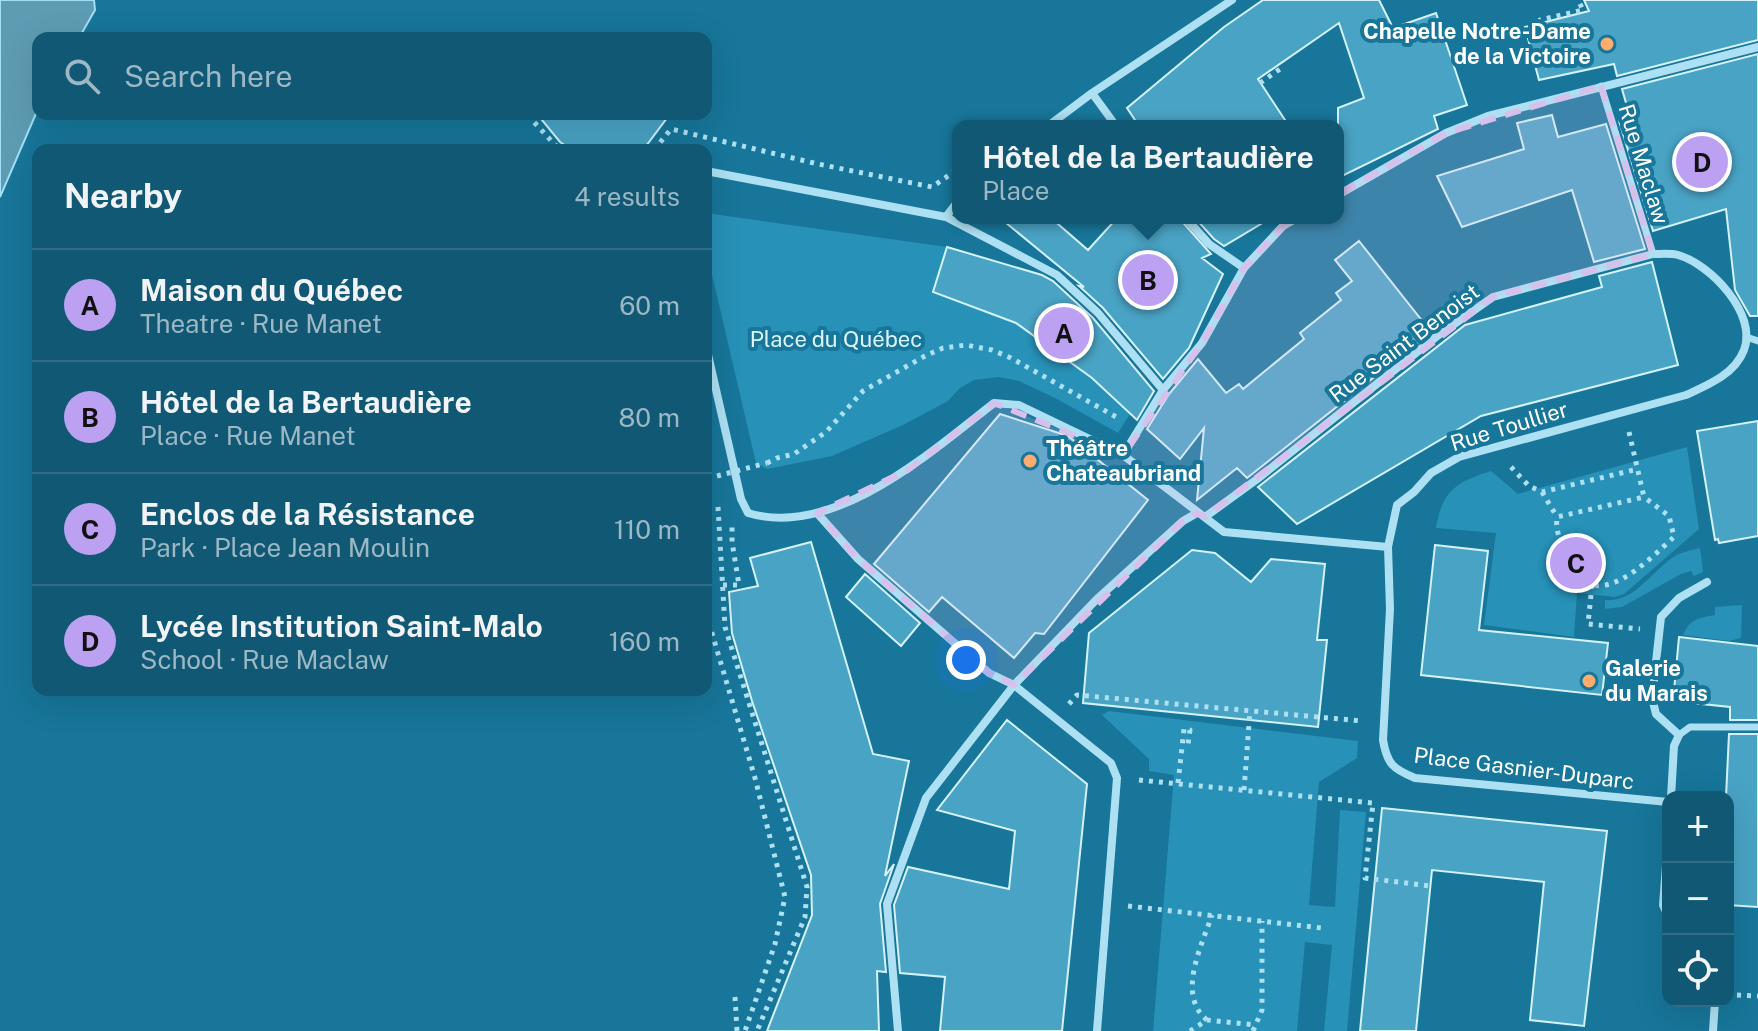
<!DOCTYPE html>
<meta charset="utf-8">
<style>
body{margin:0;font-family:"Public Sans",sans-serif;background:#1a5e79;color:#f1f3f6}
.controls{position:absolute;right:24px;bottom:24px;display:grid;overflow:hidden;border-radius:16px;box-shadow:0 8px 32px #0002}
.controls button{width:72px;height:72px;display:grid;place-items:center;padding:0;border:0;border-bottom:2px solid #306e86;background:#115874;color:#f1f3f6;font:40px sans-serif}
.you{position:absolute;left:966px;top:660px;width:28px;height:28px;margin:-20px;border:6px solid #fff;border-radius:50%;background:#1a73e8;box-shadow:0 0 0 12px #1a73e833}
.badge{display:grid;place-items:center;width:52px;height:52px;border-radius:50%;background:#bca0f2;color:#111;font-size:26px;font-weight:700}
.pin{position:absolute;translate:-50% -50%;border:4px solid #fff;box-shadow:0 2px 8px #0006}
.popup{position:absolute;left:952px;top:120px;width:392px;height:104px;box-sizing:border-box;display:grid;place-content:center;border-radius:16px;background:#115874;filter:drop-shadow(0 2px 6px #0005);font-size:26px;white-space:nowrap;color:#9cb8c5}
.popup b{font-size:30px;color:#f1f3f6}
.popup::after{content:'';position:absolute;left:50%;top:100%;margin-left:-16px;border:16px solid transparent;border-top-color:#115874}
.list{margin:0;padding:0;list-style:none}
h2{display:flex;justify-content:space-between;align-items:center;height:104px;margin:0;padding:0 32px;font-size:34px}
h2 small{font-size:26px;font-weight:400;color:#9cb8c5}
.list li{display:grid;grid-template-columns:52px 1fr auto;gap:24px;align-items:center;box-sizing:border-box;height:112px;padding:0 32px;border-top:2px solid #306e86}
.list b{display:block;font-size:30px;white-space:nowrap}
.list p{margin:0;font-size:26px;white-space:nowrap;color:#9cb8c5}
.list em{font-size:26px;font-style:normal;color:#9cb8c5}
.icon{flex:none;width:44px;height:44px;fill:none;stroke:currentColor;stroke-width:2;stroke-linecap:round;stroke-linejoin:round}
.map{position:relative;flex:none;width:1758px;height:1031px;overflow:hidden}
.search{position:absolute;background:#115874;box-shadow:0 8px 32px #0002;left:32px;top:32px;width:680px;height:88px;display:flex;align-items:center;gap:20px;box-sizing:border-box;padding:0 28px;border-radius:16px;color:#9cb8c5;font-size:30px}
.panel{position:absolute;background:#115874;box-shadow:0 8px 32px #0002;left:32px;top:144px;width:680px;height:552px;border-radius:16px}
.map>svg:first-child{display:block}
.green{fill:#2791b7}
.water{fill:#5e9cb3;stroke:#a0dff4;stroke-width:2}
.building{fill:#49a3c4;stroke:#d4f2fc;stroke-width:2}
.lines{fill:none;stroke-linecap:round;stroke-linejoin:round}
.path{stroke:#ade0f2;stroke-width:5;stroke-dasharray:4 6;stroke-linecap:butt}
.pedestrian{stroke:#ade0f2;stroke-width:7}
.minor{stroke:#ade0f2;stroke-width:8}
.path-bridge{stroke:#ade0f2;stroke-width:5;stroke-dasharray:4 6;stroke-linecap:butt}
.marked{fill:#d7c0ec;fill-opacity:0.2;stroke:#d7c0ec;stroke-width:6;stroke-dasharray:16 10;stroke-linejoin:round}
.poi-dot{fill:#ffac6e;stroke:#17769a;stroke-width:3}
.labels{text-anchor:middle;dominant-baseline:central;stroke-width:8;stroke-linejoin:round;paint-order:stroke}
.poi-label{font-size:22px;font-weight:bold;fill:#fff;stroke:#17769a;text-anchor:start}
.street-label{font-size:22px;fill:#fff;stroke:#17769a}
.park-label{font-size:22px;fill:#ddf5fd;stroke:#17769a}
</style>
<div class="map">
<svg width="1758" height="1031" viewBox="0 0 1758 1031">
<rect width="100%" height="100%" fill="#17769a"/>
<path class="green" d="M706,207L713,214L947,247L933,292L1016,323L1092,378L1130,414L1118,433L1057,399L1019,381L999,377L974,380L960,388L948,401L903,425L832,456L767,469L756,463L706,249Z
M1687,447L1699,529L1624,594L1615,597L1577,593L1574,637L1484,625L1496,533L1436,528C1442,491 1456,482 1491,471L1518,494Z
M1700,548L1703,572L1694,576L1691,571L1681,574L1622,607L1605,609V600C1635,603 1652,570 1675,556C1682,552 1692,550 1700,548Z
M1742,605L1741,638L1729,641L1683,635C1690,619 1698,618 1715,615V607Z
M1109,711L1358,741L1357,758L1319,782L1309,905L1335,907L1340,810L1366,812L1347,1031H1324L1332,945L1305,942L1297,1031H1153L1174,775L1149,771V759L1102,715Z"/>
<path class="water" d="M0,0H94L95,10L79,38H38V109L0,197Z"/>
<path class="building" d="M1263,0H1379L1393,28L1436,13L1467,105L1434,116L1438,129L1338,178V108L1364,98L1339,23L1258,79L1289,126H1139L1127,108L1224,27Z
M1584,0H1758V40L1617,76L1614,64L1539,80L1525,27L1589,11Z
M1758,54V316H1750L1735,290L1726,209L1653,231L1619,121L1630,117L1622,89Z
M537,114H670L643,150H572L560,142Z
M1552,115L1558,137L1606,124L1645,249L1594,262L1572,190L1462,227L1437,176L1524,149L1517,123Z
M1000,218H1051L1088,250L1117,218H1179L1211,254L1202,258L1223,274L1189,348L1163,379L1103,308L1079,286L1084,287Z
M1195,218H1271L1224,246L1214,239Z
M1359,241L1431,332L1247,478L1237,468L1197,500L1204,428L1180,459L1147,429L1169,394L1198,359L1226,393L1239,384L1243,389L1304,339L1300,333L1341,300L1336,293L1352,281L1335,260Z
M947,247L1042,275L1053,281L1093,318L1154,391L1137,420L1092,378L1016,323L933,292Z
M1652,262L1678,365L1481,416L1297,524L1258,487L1465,325L1602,287L1599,276Z
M1000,414L1068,436L1148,500L1044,634L1035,633L1014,658L942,597L929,612L874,564Z
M1758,421V536L1719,543L1718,539L1715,540L1697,431Z
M811,542L873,754L909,761L885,876L894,864L880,904L886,972L877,971L879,1031H767L812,915L811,875L752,701L732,633L729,592L758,586L750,558Z
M1435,545L1488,551L1479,630L1608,643L1602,695L1421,675Z
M1192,550L1215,553L1251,582L1271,559L1325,564L1317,640H1327L1318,727L1083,703L1089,633Z
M865,574L920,623L901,646L846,597Z
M1679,637L1758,646V720H1730V707L1673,701Z
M1007,720L1087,784L1062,1031H940L945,977L900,973L894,905L908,867L1009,889L1015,831L937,810Z
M1729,734H1758V907L1728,905V797H1726Z
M1382,808L1607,831L1584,1026L1530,1020L1544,882L1432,870L1416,1031H1360Z"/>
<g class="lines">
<path class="path" d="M1540,23V20L1583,10L1578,0
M577,38L584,36L590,38
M1260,83L1280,69
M530,114L531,119L560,150
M654,150L671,129L818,164L932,187L958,169
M1629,432L1644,497L1557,517C1555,530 1562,548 1567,560C1594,619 1647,561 1674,537L1669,516L1644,497
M767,463L777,458L794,454L826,432L863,391L925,356L943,348L966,345L992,350L1011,358L1118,418
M1511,467L1529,486L1542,492L1638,469
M1542,492L1557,517
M718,507L725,627L807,887L805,917L757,1031
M706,513V562
M723,585H739L732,542V527
M1592,585L1588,624L1640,629
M706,613L755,778L785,897L775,944L745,1031
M1069,704L1077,695L1362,721
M1139,780L1373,803L1365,878L1430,886
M1178,783L1184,729L1190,730L1188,744
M1244,790L1250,711
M1128,906L1322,928
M1737,995L1758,996
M735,997L737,1031
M1207,1020C1176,995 1202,945 1212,915
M1190,1031L1207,1020L1256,1025
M1253,1031L1262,1010V921"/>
<path class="pedestrian" d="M1601,86L1653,254
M1746,337L1758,341
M1679,735L1690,727H1758"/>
<path class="minor" d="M1092,93L1116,126
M1048,126L1092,93L1232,0
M706,171L946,217L1057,275L1098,313L1163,390
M1338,195L1446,133L1488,116L1758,47
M946,217L958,201
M1186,218L1209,244L1244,268
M706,346L741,499L748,513C834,539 931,452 994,403L1019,405L1123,455L1224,532L1388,547
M1123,455L1163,390L1202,343L1244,268L1283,226L1297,218
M817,513L858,559L989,673L1014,685L1111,763L1117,778L1097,1031
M1205,517L1256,480L1436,337L1493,297L1653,254C1661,254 1671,253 1678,255C1710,264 1758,314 1744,350C1735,374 1708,385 1686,395L1459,457L1431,473L1414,492L1397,505L1388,547L1390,609L1383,740C1387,764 1393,769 1415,778L1668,802
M1671,797L1674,746L1679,735L1656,714L1652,698L1661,617L1679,598L1707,582
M1668,839L1663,905L1668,916
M898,1031L887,904L926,798L1014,685L1096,600L1183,521L1197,513
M1713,1031L1715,1001"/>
<path class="path-bridge" d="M717,476L767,463"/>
</g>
<path class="marked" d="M1601,86L1653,254L1493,297L1205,517L1197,513L1183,521L1014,685L989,673L858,559L817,513L908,470L994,403L1123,455L1202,343L1244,268L1283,226L1446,133Z"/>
<g class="poi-dot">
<circle cx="1607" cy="44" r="8"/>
<circle cx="1030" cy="461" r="8"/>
<circle cx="1589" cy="681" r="8"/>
</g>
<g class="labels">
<g class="poi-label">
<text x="1591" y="31" text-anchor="end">Chapelle Notre-Dame<tspan x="1591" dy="25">de la Victoire</tspan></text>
<text x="1046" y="448">Théâtre<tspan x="1046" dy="25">Chateaubriand</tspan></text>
<text x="1605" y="668">Galerie<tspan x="1605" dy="25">du Marais</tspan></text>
</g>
<g class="street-label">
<text transform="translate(1644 164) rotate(73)">Rue Maclaw</text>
<text transform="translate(1404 343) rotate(-37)">Rue Saint Benoist</text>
<text transform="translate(1509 426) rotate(-17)">Rue Toullier</text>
<text transform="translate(1524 768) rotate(7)">Place Gasnier-Duparc</text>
</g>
<g class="park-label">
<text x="836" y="339">Place du Québec</text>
</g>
</g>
</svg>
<div class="controls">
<button>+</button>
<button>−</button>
<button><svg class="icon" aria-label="locate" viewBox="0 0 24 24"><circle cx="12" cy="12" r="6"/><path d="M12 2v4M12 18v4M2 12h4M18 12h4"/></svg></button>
</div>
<div class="you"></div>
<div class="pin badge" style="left:1064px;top:333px">A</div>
<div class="pin badge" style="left:1148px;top:280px">B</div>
<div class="popup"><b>Hôtel de la Bertaudière</b>Place</div>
<div class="pin badge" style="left:1576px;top:563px">C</div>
<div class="pin badge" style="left:1702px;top:162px">D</div>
<div class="search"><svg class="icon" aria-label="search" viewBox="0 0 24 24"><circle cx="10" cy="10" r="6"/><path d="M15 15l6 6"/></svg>Search here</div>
<section class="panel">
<h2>Nearby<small>4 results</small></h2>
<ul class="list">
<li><span class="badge">A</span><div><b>Maison du Québec</b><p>Theatre · Rue Manet</p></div><em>60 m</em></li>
<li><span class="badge">B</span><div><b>Hôtel de la Bertaudière</b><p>Place · Rue Manet</p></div><em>80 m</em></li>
<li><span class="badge">C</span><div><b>Enclos de la Résistance</b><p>Park · Place Jean Moulin</p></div><em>110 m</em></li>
<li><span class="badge">D</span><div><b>Lycée Institution Saint-Malo</b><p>School · Rue Maclaw</p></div><em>160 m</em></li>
</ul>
</section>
</div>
